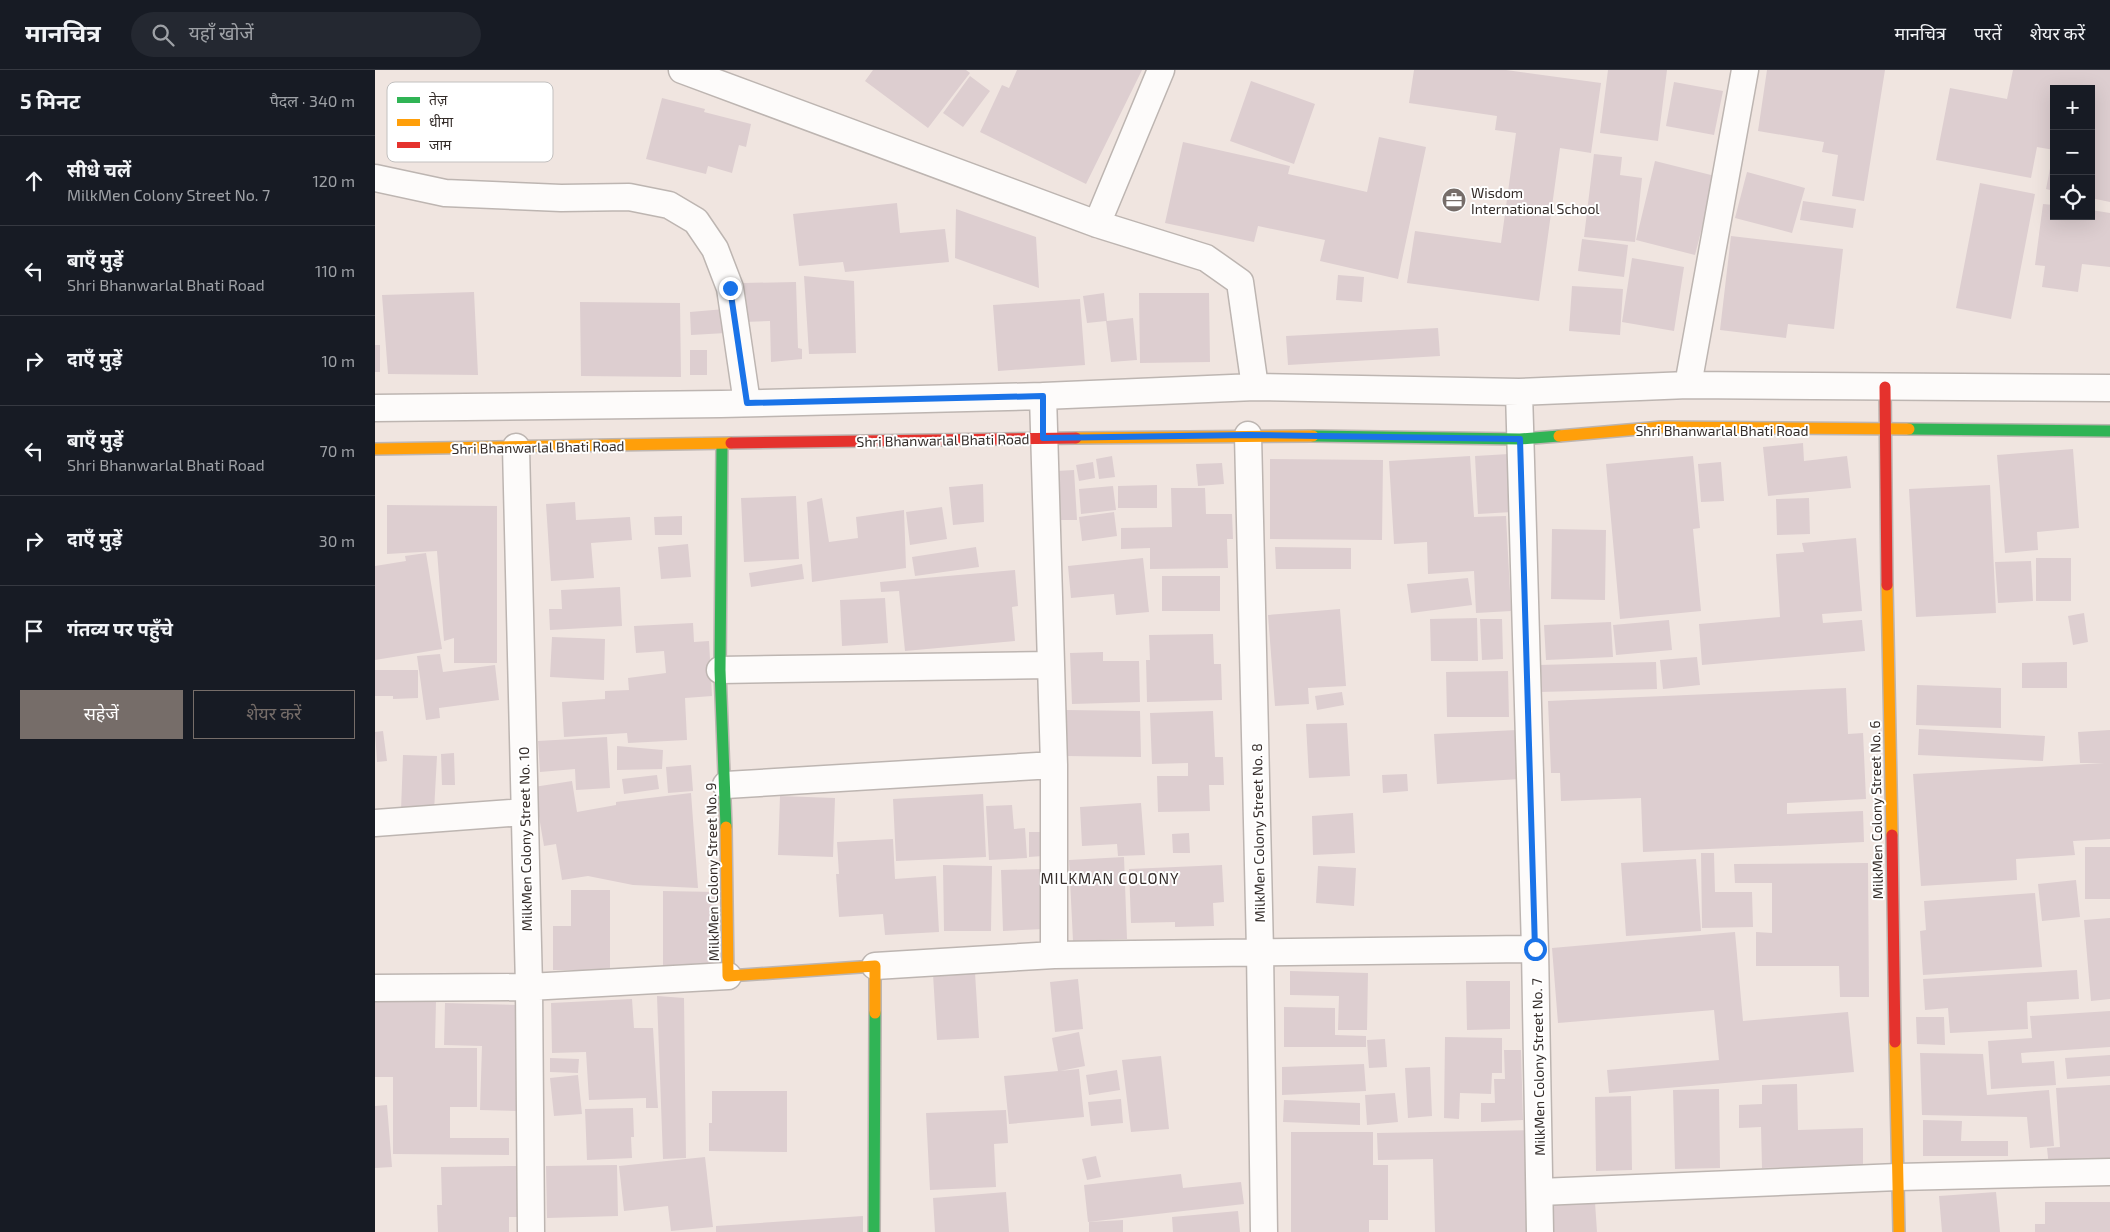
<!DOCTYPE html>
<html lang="hi">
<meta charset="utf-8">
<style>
body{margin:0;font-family:"Exo 2","Noto Sans Devanagari",sans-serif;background:#242831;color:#f1f3f6}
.controls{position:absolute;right:15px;top:15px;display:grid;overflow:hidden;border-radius:0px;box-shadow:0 5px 20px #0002}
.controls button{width:45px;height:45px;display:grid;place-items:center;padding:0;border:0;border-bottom:1px solid #363941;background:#171b24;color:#f1f3f6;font:25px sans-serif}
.stop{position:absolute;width:15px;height:15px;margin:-11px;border:4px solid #1a73e8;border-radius:50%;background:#fff}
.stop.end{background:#1a73e8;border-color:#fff;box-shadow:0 1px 5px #0008}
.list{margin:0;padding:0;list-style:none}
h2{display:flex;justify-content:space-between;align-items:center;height:65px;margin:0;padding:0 20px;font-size:21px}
h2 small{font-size:16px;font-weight:400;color:#9ea1a6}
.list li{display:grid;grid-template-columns:32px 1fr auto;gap:15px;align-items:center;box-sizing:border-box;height:90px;padding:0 20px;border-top:1px solid #363941}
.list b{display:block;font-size:19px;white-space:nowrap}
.list p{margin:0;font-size:16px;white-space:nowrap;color:#9ea1a6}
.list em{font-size:16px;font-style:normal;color:#9ea1a6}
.actions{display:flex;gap:10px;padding:15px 20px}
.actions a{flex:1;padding:11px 0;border:1px solid #766d69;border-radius:0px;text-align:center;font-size:18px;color:#766d69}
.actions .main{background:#766d69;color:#fff}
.icon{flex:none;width:28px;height:28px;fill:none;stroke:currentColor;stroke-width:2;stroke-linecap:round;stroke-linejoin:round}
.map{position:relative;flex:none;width:1735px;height:1162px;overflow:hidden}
header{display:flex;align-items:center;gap:30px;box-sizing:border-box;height:70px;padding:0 25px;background:#171b24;border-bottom:1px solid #363941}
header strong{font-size:24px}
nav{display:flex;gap:28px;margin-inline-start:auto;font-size:18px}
.search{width:350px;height:45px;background:#242831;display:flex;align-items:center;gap:12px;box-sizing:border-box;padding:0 18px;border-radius:28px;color:#9ea1a6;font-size:19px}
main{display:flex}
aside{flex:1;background:#171b24}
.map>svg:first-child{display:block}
.building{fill:#ddced0}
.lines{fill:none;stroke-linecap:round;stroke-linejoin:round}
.street-casing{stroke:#bdb5b1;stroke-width:29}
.fast-casing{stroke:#bdb5b1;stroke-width:14}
.slow-casing{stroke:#bdb5b1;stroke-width:14}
.jam-casing{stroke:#bdb5b1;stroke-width:14}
.street{stroke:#fdfbfa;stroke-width:26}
.fast{stroke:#30b455;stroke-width:11}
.slow{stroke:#ff9f0a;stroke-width:11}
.jam{stroke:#e5322d;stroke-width:11}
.route{stroke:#1a73e8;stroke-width:6}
.labels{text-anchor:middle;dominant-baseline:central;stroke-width:4;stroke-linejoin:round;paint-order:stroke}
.poi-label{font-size:14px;fill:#342c29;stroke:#fff;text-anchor:start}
.street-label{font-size:14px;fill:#342c29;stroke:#fff}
.neighbourhood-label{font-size:15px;letter-spacing:1px;fill:#342c29;stroke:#fff}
.key{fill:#fff;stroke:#c2c0bf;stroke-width:1}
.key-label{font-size:14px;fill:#342c29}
</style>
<header>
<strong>मानचित्र</strong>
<div class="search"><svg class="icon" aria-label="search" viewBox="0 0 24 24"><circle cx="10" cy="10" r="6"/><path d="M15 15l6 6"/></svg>यहाँ खोजें</div>
<nav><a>मानचित्र</a><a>परतें</a><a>शेयर करें</a></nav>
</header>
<main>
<aside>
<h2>5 मिनट<small>पैदल · 340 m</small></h2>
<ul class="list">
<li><svg class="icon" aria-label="ahead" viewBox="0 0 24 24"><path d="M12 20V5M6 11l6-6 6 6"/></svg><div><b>सीधे चलें</b><p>MilkMen Colony Street No. 7</p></div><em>120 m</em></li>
<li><svg class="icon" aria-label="left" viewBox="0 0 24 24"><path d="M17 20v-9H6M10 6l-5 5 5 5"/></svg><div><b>बाएँ मुड़ें</b><p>Shri Bhanwarlal Bhati Road</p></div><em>110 m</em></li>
<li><svg class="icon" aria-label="right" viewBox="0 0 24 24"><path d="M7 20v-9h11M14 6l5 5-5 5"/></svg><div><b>दाएँ मुड़ें</b></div><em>10 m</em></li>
<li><svg class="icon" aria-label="left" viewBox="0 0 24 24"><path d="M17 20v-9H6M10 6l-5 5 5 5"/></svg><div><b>बाएँ मुड़ें</b><p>Shri Bhanwarlal Bhati Road</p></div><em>70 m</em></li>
<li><svg class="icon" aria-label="right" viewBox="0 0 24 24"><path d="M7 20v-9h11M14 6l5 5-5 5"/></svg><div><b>दाएँ मुड़ें</b></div><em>30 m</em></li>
<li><svg class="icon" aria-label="arrive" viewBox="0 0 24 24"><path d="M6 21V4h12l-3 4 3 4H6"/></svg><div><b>गंतव्य पर पहुँचे</b></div></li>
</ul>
<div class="actions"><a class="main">सहेजें</a><a>शेयर करें</a></div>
</aside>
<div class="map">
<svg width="1735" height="1162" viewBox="0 0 1735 1162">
<rect width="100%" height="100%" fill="#f0e5e0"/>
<path class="building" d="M498,0H591L595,3L553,58L490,11Z
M642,0H767L711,114L605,62L627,15L634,18Z
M1039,0H1131L1226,13L1216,83L1185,78L1164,231L1032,213L1040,161L1126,173L1141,63L1120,60L1122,46L1034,33Z
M1233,0H1292L1283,71L1225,63Z
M1392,0H1510L1489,131L1457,126L1463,85L1447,82L1449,72L1383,61Z
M1638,0H1735V132L1716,128V19H1679V80L1662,77L1656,108L1561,90L1575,18L1632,29Z
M595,6L615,21L588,57L568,43Z
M876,11L940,34L919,94L855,71Z
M1299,12L1348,21L1339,65L1291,56Z
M287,28L330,39L329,42L376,54L371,77L364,75L357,103L333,96L331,104L271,89Z
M1004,67L1051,77L1023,209L945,191L950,170L883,156L879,172L790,153L808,72L915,96L913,104L992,122Z
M1678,83H1679V121L1671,119Z
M1219,84L1247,87L1245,105L1267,108L1260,172L1209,167Z
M1280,91L1340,106L1320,185L1261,170Z
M1372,102L1430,118L1417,163L1360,148Z
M1605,113L1660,124L1636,249L1581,238Z
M1428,131L1481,139L1478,158L1425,150Z
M522,133L525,163L570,159L574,192L470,202L468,192L424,196L418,144Z
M1668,134L1679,135V146H1716V140L1735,143V197L1707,194L1703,222L1667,217L1670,196L1660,195Z
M581,139L661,167L664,218L580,188Z
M1356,166L1468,179L1459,259L1413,254L1411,268L1345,260Z
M1207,169L1253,175L1249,207L1203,201Z
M1257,188L1309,197L1299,261L1247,252Z
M963,205L989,207L987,232L961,230Z
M429,206L479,211L481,283L434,284Z
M421,212L423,278L427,279V289L396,292L395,251L369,252L368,213Z
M1197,216L1248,219L1245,265L1194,261Z
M99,222L103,305L13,304L7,225Z
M729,223L732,251L758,248L762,290L736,292L731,251L712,253L708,226Z
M764,223H834L835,292L765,293Z
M705,229L710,295L623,301L618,235Z
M205,232L305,233L306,307L206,306Z
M350,239L351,263L316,265L315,242Z
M1063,258L1065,286L913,295L911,266Z
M0,275H5V302H0Z
M315,280H332V305H315Z
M1428,373L1429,391L1472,386L1476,418L1393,426L1388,377Z
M1698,379L1704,458L1662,462L1663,480L1630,483L1622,385Z
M1134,384L1137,442L1103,444L1100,386Z
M737,386L740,407L724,409L721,389Z
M1095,386L1099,447L1131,446L1136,541L1101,543L1099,501L1053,504L1052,472L1019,474L1014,391Z
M1318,386L1325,458L1318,459L1326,541L1245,549L1231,394Z
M895,389L1008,390L1007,470L895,469Z
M718,392L720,408L704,411L701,395Z
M1346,392L1349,431L1326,432L1323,394Z
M847,393L849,414L823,416L821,394Z
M699,400L702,450H685L682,401Z
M608,414L609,452L578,455L574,417Z
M782,415V438H743V416Z
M1615,415L1621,543L1541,547L1534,419Z
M738,416L741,440L706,444L704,419Z
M796,418H830L831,444H857L858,469H852L853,498L775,499V478L746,479V458L797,457Z
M421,426L424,489L369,492L366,428Z
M447,428L454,472L483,468L481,447L529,440L531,498L437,512L432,432Z
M1434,428L1435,464L1402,465L1401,429Z
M200,432L201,450L255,447L257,470L216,473L219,508L176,511L171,434Z
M12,435L122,436V593H79V568L69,571L62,481L12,484Z
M567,437L572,469L535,475L531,442Z
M739,442L742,466L707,471L704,447Z
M307,446V465H280L279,447Z
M1177,459L1231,460L1230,530L1176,529Z
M1481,468L1487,541L1447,544L1448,553L1487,550L1490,581L1327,595L1324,554L1405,547L1401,484L1429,482L1427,473Z
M313,474L316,507L286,509L283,477Z
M601,477L604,497L540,506L537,487Z
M900,477L976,478V499H901Z
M51,483L67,579L0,590V496L31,491L30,486Z
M768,488L774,542L741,545L739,524L696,528L693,496Z
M1661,488H1696V531H1661Z
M1656,491L1658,531L1623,533L1620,492Z
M427,494L429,509L376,517L374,503Z
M640,500L643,536L637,537L640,571L530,581L524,521L506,522L505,512Z
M787,506H845V541H787Z
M1093,508L1097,535L1036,543L1032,514Z
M245,517L247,556L175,560L174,539H187L186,520Z
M510,528L513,573L467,576L465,530Z
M965,539L971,616L933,618L934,634L900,636L893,545Z
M1709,543L1713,572L1698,575L1693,546Z
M1102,548L1103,591H1056L1055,549Z
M1105,549H1127L1128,589L1107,590Z
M1294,550L1297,580L1241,585L1238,555Z
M1236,552L1238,587L1171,590L1169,555Z
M318,553L319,572L334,571L337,626L310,628L312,670L253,673L252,663L189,667L187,632L230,629V621L254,620L253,608L291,603L289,581L261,583L259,556Z
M838,564L839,594H846L847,630L772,632L771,590H775L774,565Z
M177,567L230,569L229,610L175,607Z
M728,582V591H764L765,632L697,634L695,583Z
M65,584L68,602L120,595L124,630L64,638L65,648L51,650L42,586Z
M1322,587L1325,615L1288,619L1285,590Z
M1281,592L1282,619L1164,622L1163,595Z
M1692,592V618H1647V593Z
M0,600H43V628L18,629V626H0Z
M1133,601L1134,647H1072L1071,602Z
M1542,615L1626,618V658L1541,655Z
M1471,618L1473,664L1488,663L1491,729L1412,733V744L1488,741L1489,772L1268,782L1266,728L1186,731L1185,703H1176L1173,631Z
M967,622L969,635L942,640L940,626Z
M691,640L765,641L766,687L691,686Z
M838,641L840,687H848L849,715H834L835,741L783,742L782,706H813V693L777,694L775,643Z
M972,653L975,706L934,708L931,654Z
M1544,659L1670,666L1668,691L1543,685Z
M1142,660L1145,709L1062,714L1059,664Z
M1735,660V769L1698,771L1700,785L1641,789L1642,810L1546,816L1538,704L1729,693H1705L1703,662Z
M8,661L12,691L2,692L0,662Z
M232,667L235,718L201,720L200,699L165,702L163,671Z
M242,676L288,680L287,699L242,700Z
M79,683L80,715H67L66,684Z
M28,685L62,686L59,742L26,741Z
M316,695L318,721L293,723L291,697Z
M1032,704L1033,721L1008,723L1007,705Z
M282,705L284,719L249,724L247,709Z
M197,711L202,742L241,735V732L316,723L323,818L258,815L213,806L187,810L181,774L169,776L159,717Z
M608,724L611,787L521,791L518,729Z
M405,726L460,728L458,787L403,785Z
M766,733L770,785L743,786L742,774L707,776L705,737Z
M637,735L639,759L650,758L652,788L614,790L611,736Z
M978,743L980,783L938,785L937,746Z
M654,762H667L668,786L654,787Z
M814,763L815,783H798L797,764Z
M518,769L520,809L561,806L564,862L510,865L508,844L464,847L461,804H464L462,772Z
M1710,777H1735V829H1710Z
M1326,783H1339L1340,822H1377L1378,857L1327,858Z
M749,787L752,869L698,871L694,790Z
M1321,789L1326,861L1251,866L1246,793Z
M1493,793L1494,927H1465L1464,896H1381V862L1397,863V813H1360L1359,794Z
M568,795L617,796L616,861H569Z
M847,795L849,832L838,833L839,856L800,857V852L756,853L754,799Z
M943,796L981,798L979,836L941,833Z
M667,799L669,859L628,861L626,800Z
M1701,810L1705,847L1667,851L1663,814Z
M196,820H235V900H178V856H196Z
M288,821L342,822L338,894L288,897Z
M1660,823L1667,897L1548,905L1545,861L1551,860L1549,831Z
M1735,848V929L1716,931L1709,850Z
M1360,862L1368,951L1473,942L1479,1002L1234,1023L1232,1000L1344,990L1339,940L1183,953L1177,878Z
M1702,900L1704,929L1652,932L1653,959L1575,963L1573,938L1550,940L1548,909Z
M915,901L993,903L992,960H963L964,926L915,925Z
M600,902L604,968L562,970L558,904Z
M703,909L708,959L680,962L675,912Z
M1091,911H1135V959L1092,960Z
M282,926L309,928L311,1088L288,1089Z
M257,929L259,958H278L283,1038H271V1028L214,1030L211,982L177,983L176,933Z
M0,930H61L60,978H102V1037H75V1068H134V1085L18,1084V1007H0Z
M70,933L147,935L144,1041L105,1040L107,976L69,975Z
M909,937L960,938V965L991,966V977H909Z
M1735,941V977L1646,983L1647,993L1679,991L1681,1015L1616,1019L1613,971L1657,968L1655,946Z
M1541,947H1569L1570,975L1542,974Z
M704,962L710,996L685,1001L704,999L709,1047L634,1054L629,1006L683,1001L677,968Z
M1070,967L1127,968V1003H1117L1116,1024L1085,1023L1084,1049L1069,1048Z
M1010,969L1012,997L994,998L992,970Z
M1129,980H1146L1148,1050L1106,1052V1033H1120L1119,1009H1130Z
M1545,983L1608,984L1612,1025L1674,1020L1679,1076L1655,1078L1652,1047L1547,1045Z
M1735,985V1006L1692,1009L1690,988Z
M786,986L794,1059L756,1062L747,990Z
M175,988L204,989L203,1003L175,1002Z
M989,994L991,1021L907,1025V997Z
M1055,997L1057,1046L1033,1048L1030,998Z
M742,1000L745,1020L714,1025L711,1005Z
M203,1005L207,1044L179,1046L175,1008Z
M1422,1014L1423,1060L1488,1058V1095L1387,1098L1386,1057L1364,1058V1035L1387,1034V1015Z
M1735,1015V1093L1674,1097L1672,1078L1685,1077L1681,1018Z
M1344,1019L1345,1098L1300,1099L1298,1020Z
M337,1021H412V1082L334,1081V1053H337Z
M1020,1023L1023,1052L992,1055L990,1025Z
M1256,1026L1257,1100L1221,1101L1220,1027Z
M746,1029L748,1053L716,1056L713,1032Z
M909,1030L985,1033V1055L908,1052Z
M12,1035L17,1097L0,1098V1036Z
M258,1038L259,1067H256L257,1088L212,1090L210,1039Z
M631,1040L633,1073L619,1074L621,1117L555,1120L551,1043Z
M1548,1050L1587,1051L1586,1071H1633V1086H1548Z
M1158,1060L1161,1162H1060L1058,1089L1003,1090L1002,1063Z
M916,1062H998V1095H1013V1150H994V1162H916Z
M721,1086L726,1107L712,1110L707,1089Z
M330,1087L338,1157L296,1161L293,1136L249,1141L244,1096Z
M242,1095L243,1146L172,1148L171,1096Z
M142,1096L143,1147H134V1162H63L62,1135H67L66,1097Z
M806,1104L808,1118L866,1112L869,1134L713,1152L709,1115Z
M631,1122L634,1162H560L558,1128Z
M1621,1122L1625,1162H1567L1564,1126Z
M1220,1132L1222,1162H1178L1177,1134Z
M1670,1132H1735V1162H1660V1154H1670Z
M863,1141L865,1162H798L797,1147Z
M488,1146V1162H341V1156Z
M748,1150V1162H714V1152Z"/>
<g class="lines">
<defs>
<path id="street" d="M307,0L722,154L831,188L865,212L880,317
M0,108L70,123L186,128L254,127L294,135L321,151L340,179L355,218L372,333
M722,154L786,0
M1313,315L1370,0
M1144,322L1160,879L1165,1162
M668,326L679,695V885
M0,338L346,334L668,326L880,317L1144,322L1313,315L1735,318
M873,365L885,881L889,1162
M141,377L154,917L156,1162
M345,600L675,595
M351,715L679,695
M0,753L149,742
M500,896L679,885L1160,879
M0,918L154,917L353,906
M1165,1122L1523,1107L1735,1102"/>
<path id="fast" d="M1534,359L1735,361
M938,366L1145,369L1184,366
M347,374L345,600L351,757
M499,1162L500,943"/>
<path id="slow" d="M1184,366L1287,357L1534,359
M701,368L938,366
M0,379L356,373
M1512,515L1517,765
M351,757L353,906L500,896V943
M1520,972L1524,1162"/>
<path id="jam" d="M1510,317L1512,515
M356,373L701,368
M1517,765L1520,972"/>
</defs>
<use href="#street" class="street-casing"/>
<use href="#fast" class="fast-casing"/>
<use href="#slow" class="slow-casing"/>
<use href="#jam" class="jam-casing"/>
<use href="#street" class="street"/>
<use href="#fast" class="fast"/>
<use href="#slow" class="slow"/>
<use href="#jam" class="jam"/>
</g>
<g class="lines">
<path class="route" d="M355,218L372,333L668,326V368L873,365L1145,369L1160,879"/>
</g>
<defs>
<symbol id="office-disc" viewBox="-11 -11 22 22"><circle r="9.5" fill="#766d69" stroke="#fff"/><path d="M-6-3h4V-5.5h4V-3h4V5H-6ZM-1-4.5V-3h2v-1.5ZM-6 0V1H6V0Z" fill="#fff"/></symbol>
</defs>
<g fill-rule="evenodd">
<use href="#office-disc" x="1065" y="116" width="28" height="28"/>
</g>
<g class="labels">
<g class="poi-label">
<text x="1096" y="122">Wisdom<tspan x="1096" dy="16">International School</tspan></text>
</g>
<g class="street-label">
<text x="1347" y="360">Shri Bhanwarlal Bhati Road</text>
<text transform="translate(568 370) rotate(-1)">Shri Bhanwarlal Bhati Road</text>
<text transform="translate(163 377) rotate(-1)">Shri Bhanwarlal Bhati Road</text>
<text transform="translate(1501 740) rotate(-91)">MilkMen Colony Street No. 6</text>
<text transform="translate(883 763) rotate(-91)">MilkMen Colony Street No. 8</text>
<text transform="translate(150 769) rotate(-91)">MilkMen Colony Street No. 10</text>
<text transform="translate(337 802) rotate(-91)">MilkMen Colony Street No. 9</text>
<text transform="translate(1163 997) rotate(-91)">MilkMen Colony Street No. 7</text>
</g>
<g class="neighbourhood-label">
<text x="735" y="808">MILKMAN COLONY</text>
</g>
</g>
<rect x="12" y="12" width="166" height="80" rx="8" class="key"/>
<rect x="22" y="27" width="23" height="6" fill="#30b455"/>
<rect x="22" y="49" width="23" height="7" fill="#ff9f0a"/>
<rect x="22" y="72" width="23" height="6" fill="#e5322d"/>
<g class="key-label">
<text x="54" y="35">तेज़</text>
<text x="54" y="57">धीमा</text>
<text x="54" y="80">जाम</text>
</g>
</svg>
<div class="controls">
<button>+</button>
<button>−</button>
<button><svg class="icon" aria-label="locate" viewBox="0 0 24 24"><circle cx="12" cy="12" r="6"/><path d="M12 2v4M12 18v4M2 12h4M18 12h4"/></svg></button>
</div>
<div class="stop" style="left:1160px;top:879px"></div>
<div class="stop end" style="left:355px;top:218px"></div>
</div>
</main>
